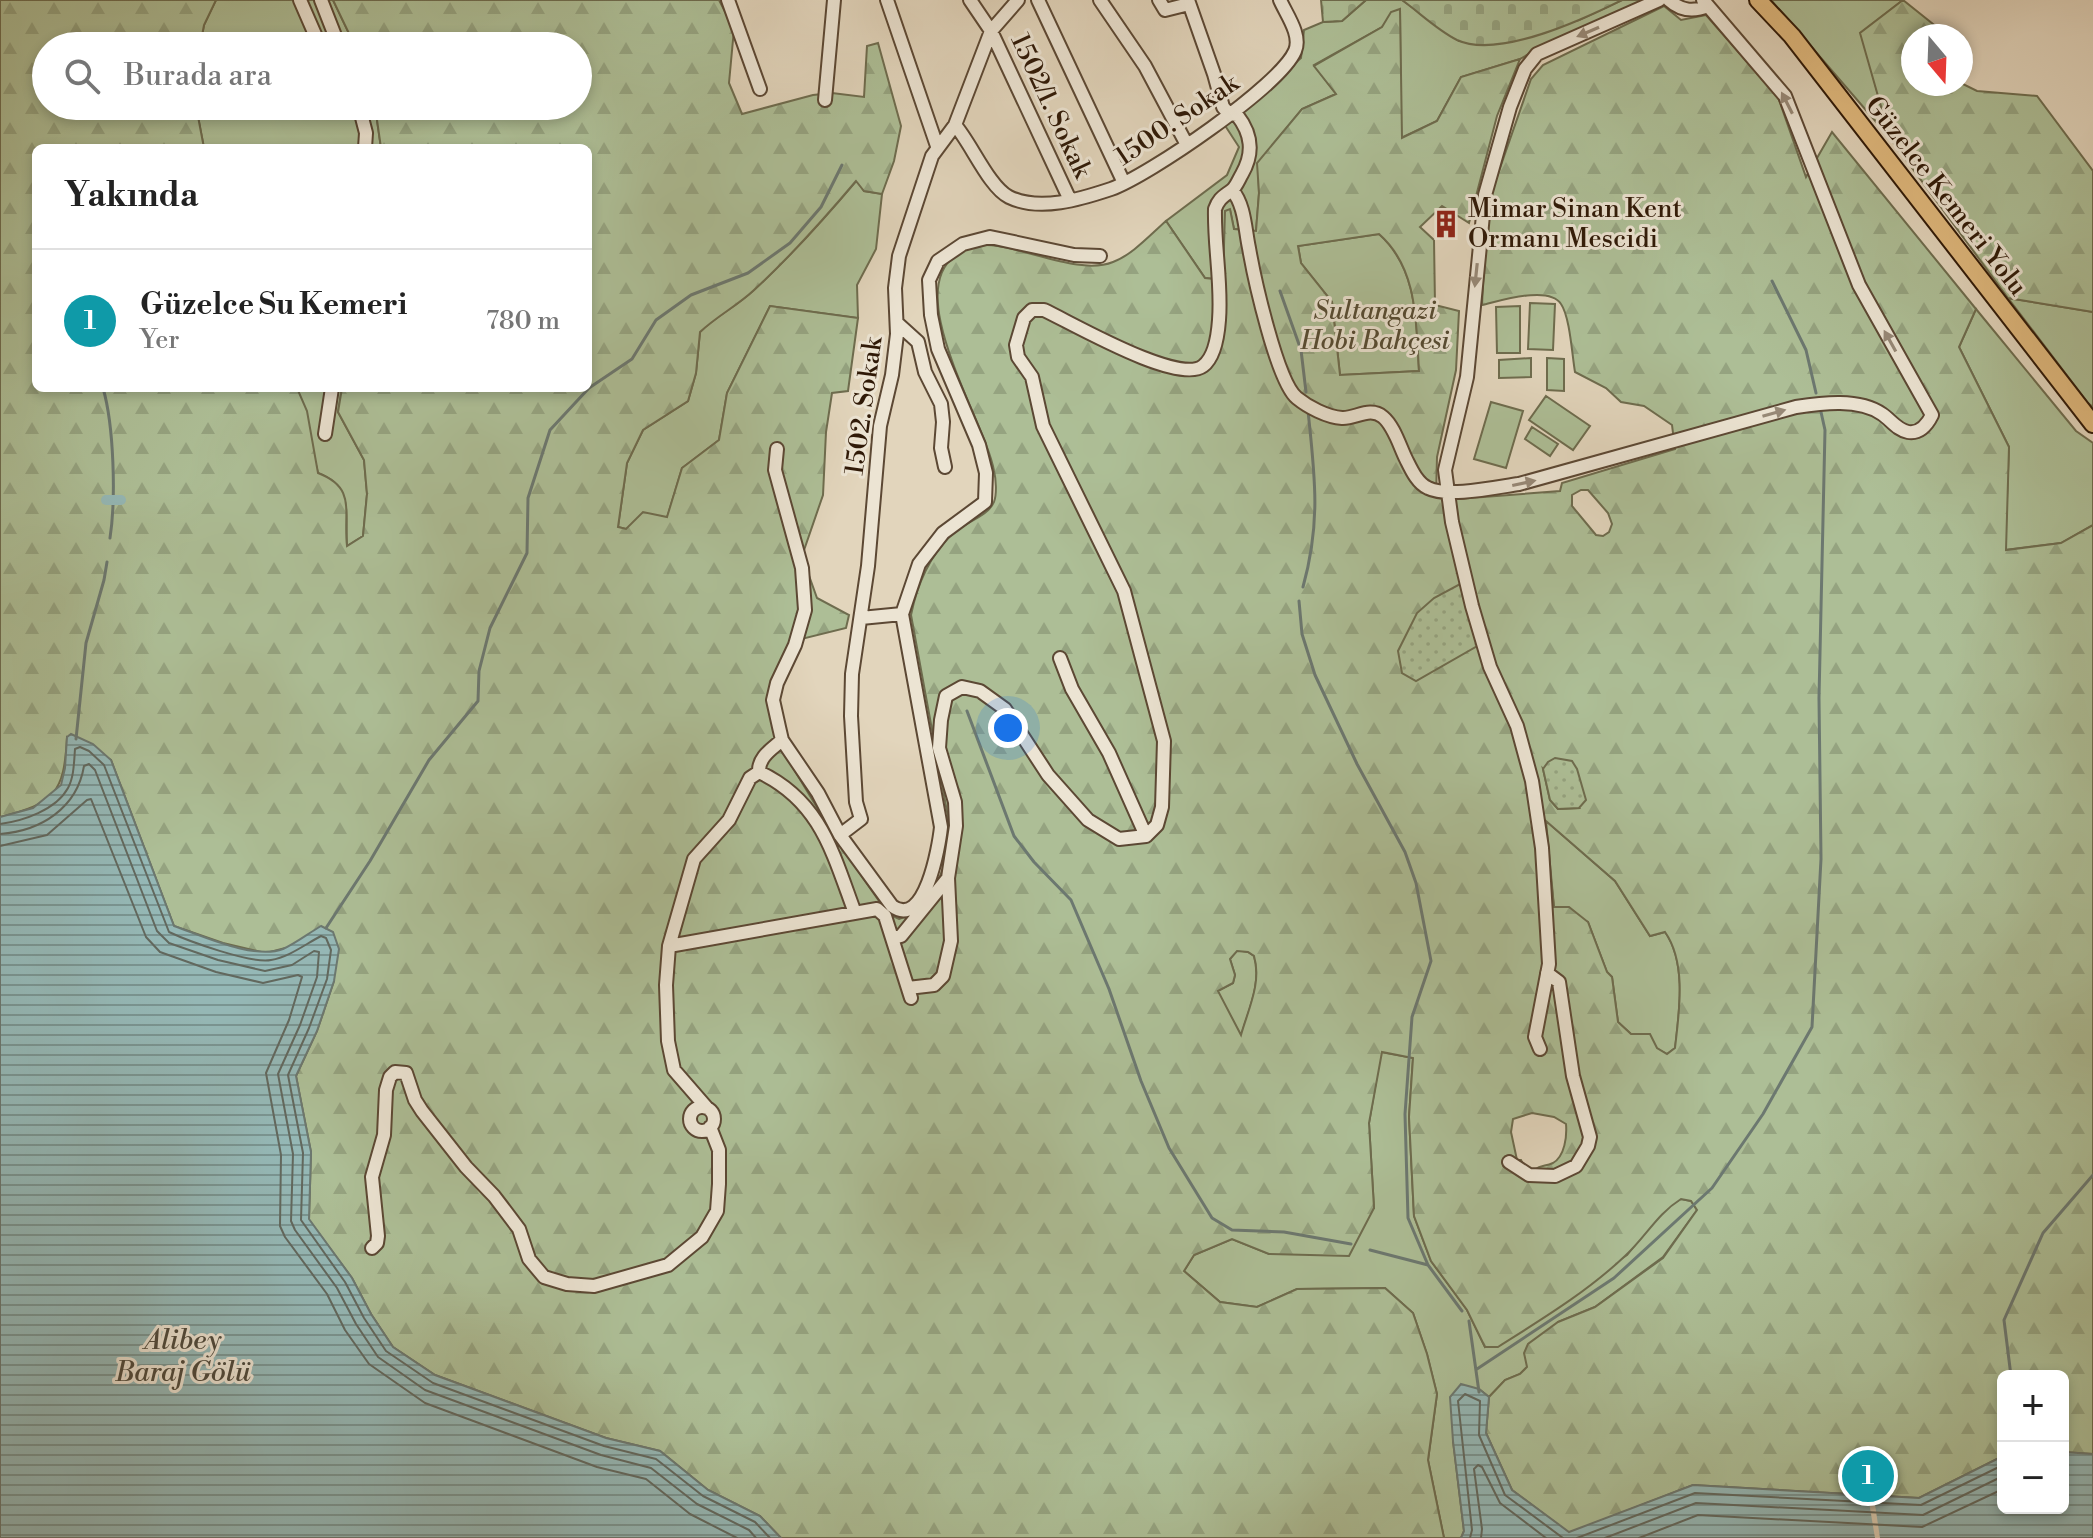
<!DOCTYPE html>
<html lang="tr">
<meta charset="utf-8">
<style>
body{margin:0;font-family:"Libre Bodoni",serif;background:#f2f2f2;color:#222}
.controls{position:absolute;right:24px;bottom:24px;display:grid;overflow:hidden;border-radius:12px;box-shadow:0 4px 12px #0003}
.controls button{width:72px;height:72px;display:grid;place-items:center;padding:0;border:0;border-bottom:2px solid #e0e0e0;background:#fff;color:#222;font:40px sans-serif}
.compass{position:absolute;left:1901px;top:24px;width:72px;height:72px;border-radius:50%;background:#fff;box-shadow:0 4px 12px #0003;rotate:161deg}
.you{position:absolute;left:1008px;top:728px;width:28px;height:28px;margin:-20px;border:6px solid #fff;border-radius:50%;background:#1a73e8;box-shadow:0 0 0 12px #1a73e833}
.badge{display:grid;place-items:center;width:52px;height:52px;border-radius:50%;background:#db2777;color:#fff;font-size:26px;font-weight:700}
.pin{position:absolute;translate:-50% -50%;border:4px solid #fff;box-shadow:0 2px 8px #0006}
.list{margin:0;padding:0;list-style:none}
h2{display:flex;justify-content:space-between;align-items:center;height:104px;margin:0;padding:0 32px;font-size:34px}
h2 small{font-size:26px;font-weight:400;color:#767676}
.list li{display:grid;grid-template-columns:52px 1fr auto;gap:24px;align-items:center;box-sizing:border-box;height:144px;padding:0 32px;border-top:2px solid #e0e0e0}
.list b{display:block;font-size:30px;white-space:nowrap}
.list p{margin:0;font-size:26px;white-space:nowrap;color:#767676}
.list em{font-size:26px;font-style:normal;color:#767676}
.icon{flex:none;width:44px;height:44px;fill:none;stroke:currentColor;stroke-width:2;stroke-linecap:round;stroke-linejoin:round}
.map{position:relative;flex:none;width:2093px;height:1538px;overflow:hidden}
.search{position:absolute;background:#fff;box-shadow:0 4px 12px #0003;left:32px;top:32px;width:560px;height:88px;display:flex;align-items:center;gap:20px;box-sizing:border-box;padding:0 28px;border-radius:44px;color:#767676;font-size:30px}
.panel{position:absolute;background:#fff;box-shadow:0 4px 12px #0003;left:32px;top:144px;width:560px;height:248px;border-radius:12px}
.map>svg:first-child{display:block}
.green{fill:#adbe96;stroke:#6e6c4e;stroke-width:2}
.forest{fill:url(#forest-firs);stroke:#6e6c4e;stroke-width:2;fill-rule:evenodd}
.cemetery{fill:url(#cemetery-stones);stroke:#6e6c4e;stroke-width:2}
.park{fill:url(#park-dots);stroke:#6e6c4e;stroke-width:2}
.water{fill:url(#water-rules);stroke:#6c7870;stroke-width:2}
.pier{fill:#e2d5bc}
.lines{fill:none;stroke-linecap:round;stroke-linejoin:round}
.shore{stroke:#62685e;stroke-width:2}
.stream{stroke:#6c7870;stroke-width:3}
.canal{stroke:#95b8b6;stroke-width:10}
.minor-casing{stroke:#5c4834;stroke-width:16}
.major-casing{stroke:#2f1907;stroke-width:20}
.minor{stroke:#ece4d3;stroke-width:12}
.major{stroke:#e1ba7e;stroke-width:16}
.oneway{fill:#978977}
.labels{text-anchor:middle;dominant-baseline:central;stroke-width:6;stroke-linejoin:round;paint-order:stroke}
.street-label{font-size:26px;fill:#2f1907;stroke:#ece4d3}
.poi-label{font-size:26px;fill:#2f1907;stroke:#ece4d3;text-anchor:start}
.park-label{font-size:26px;font-style:italic;fill:#554b32;stroke:#ece4d3}
.water-label{font-size:28px;font-style:italic;fill:#4e493c;stroke:#ece4d3}
</style>
<div class="map">
<svg width="2093" height="1538" viewBox="0 0 2093 1538">
<defs>
<pattern id="forest-firs" width="22" height="20" patternUnits="userSpaceOnUse" patternTransform="scale(2)"><rect width="22" height="20" fill="#adbe96"/><path d="M5 1l3.5 6h-7zM16 11l3.5 6h-7z" fill="#95a380"/></pattern>
<pattern id="cemetery-stones" width="16" height="16" patternUnits="userSpaceOnUse" patternTransform="scale(2)"><rect width="16" height="16" fill="#adbe96"/><path d="M2 7V4a2 2 0 0 1 4 0v3zM10 15v-3a2 2 0 0 1 4 0v3z" fill="#95a380"/></pattern>
<pattern id="park-dots" width="8" height="8" patternUnits="userSpaceOnUse" patternTransform="scale(2)"><rect width="8" height="8" fill="#adbe96"/><path d="M2 2h.1M6 6h.1" fill="none" stroke="#95a380" stroke-width="1.8" stroke-linecap="round"/></pattern>
<pattern id="water-rules" width="6" height="5" patternUnits="userSpaceOnUse" patternTransform="scale(2)"><rect width="6" height="5" fill="#95b8b6"/><path d="M0 2.5h6" fill="none" stroke="#7a9592"/></pattern>
</defs>
<rect width="100%" height="100%" fill="#e2d5bc"/>
<filter id="stains"><feTurbulence type="fractalNoise" baseFrequency=".0025" numOctaves="4"/><feColorMatrix values="0 0 0 0 .2 0 0 0 0 .09 0 0 0 0 .02 0 0 0 .5 -.17"/></filter>
<radialGradient id="worn" r=".72"><stop offset=".6" stop-color="#630" stop-opacity="0"/><stop offset="1" stop-color="#630" stop-opacity=".3"/></radialGradient>
<path class="green" d="M216,0H333L355,46H200L204,25Z
M1366,0H1402L1459,41L1496,44L1579,20L1622,0H1649L1552,41L1520,59L1461,77L1437,121L1401,138L1400,10L1382,27L1314,65L1336,94L1302,109L1258,163L1259,193L1256,231L1234,229L1230,210L1224,280L1205,278L1166,221L1227,175L1239,147L1224,124L1301,58L1304,30L1323,22L1342,21Z
M1771,0H1903L1861,33L1890,138Z
M196,106H375L381,148L282,145L260,148H204Z
M857,180L864,191L882,194L876,249L857,285L858,318L770,306L727,393L719,440L682,468L667,518L626,529L618,527L627,463L643,430L688,401L696,373L700,332C716,316 737,306 754,290C791,256 824,219 857,180Z
M1379,234C1418,269 1416,321 1419,371L1340,375L1332,302L1301,263L1298,246Z
M2008,298L2093,312V407L2088,403Z
M1530,303L1555,304L1553,350L1528,349Z
M1520,306V353H1497L1496,307Z
M1976,309L2076,431L2093,443V525L2061,543L2005,550L2009,447L1959,347Z
M1531,358V377L1499,378V360Z
M1547,358L1564,359V391L1547,390Z
M297,388H342L338,412L364,460L367,494L363,536L347,546C345,512 354,487 318,473Z
M1546,396L1590,426L1573,450L1529,420Z
M1491,402L1523,411L1506,468L1474,459Z
M1532,427L1558,444L1550,456L1525,439Z
M1545,820L1615,881L1650,936L1665,932C1687,963 1679,1013 1675,1048L1667,1054L1631,1034L1618,1022L1612,977L1607,972L1588,922L1554,908Z
M1237,950L1248,952L1254,956C1262,983 1248,1011 1241,1036L1217,991L1233,983L1235,975L1230,959Z
M1381,1052L1413,1058L1409,1117L1414,1216L1431,1261L1467,1310L1485,1347L1627,1255L1665,1208L1681,1199L1691,1201L1697,1210L1663,1257L1595,1307L1558,1322L1527,1367L1520,1374L1505,1380L1489,1397L1479,1389L1453,1441L1464,1531L1461,1538H1444L1428,1460L1437,1394L1427,1354L1413,1313L1385,1288L1297,1289L1257,1307L1220,1302L1184,1271L1194,1255L1232,1239L1269,1254L1374,1208L1369,1123Z"/>
<path class="forest" d="M0,0H216L204,25L200,46H46V106H196L204,148H36V388H297L307,411L318,473C357,488 343,511 347,546L363,536L367,494L364,460L338,412L342,388H588V148H381L375,106H578V46H355L333,0H719L734,29L729,83L742,114L813,95L832,93L864,97L867,46L878,43L901,126L894,161L882,194L864,191L856,181C824,219 791,256 754,290C737,306 717,316 700,332L696,373L688,401L643,430L627,463L618,527L626,529L643,512L667,517L682,468L719,440L727,393L770,306L858,318L848,391L832,393L826,432L823,495L802,556L817,598L849,615L846,628L793,641L769,697L775,738L836,839L888,914L899,919C937,907 947,863 950,828L911,615C917,585 929,557 951,535C962,523 988,517 994,502C997,494 996,479 994,471C986,423 902,294 955,256C961,252 968,245 975,245C1015,241 1076,277 1113,262C1132,255 1150,235 1166,221L1205,278L1223,280L1225,211L1230,209L1234,229L1256,231L1259,193L1257,163L1302,109L1336,94L1314,66L1382,27L1391,12L1400,9L1402,138L1437,121L1461,77L1520,59L1497,116L1469,223L1442,206L1420,227L1434,240L1435,305L1459,311L1456,370L1437,457L1436,497L1457,499L1560,491L1562,483L1675,449L1672,425L1644,406L1621,402L1606,388L1575,372C1572,355 1570,317 1561,304C1549,285 1500,301 1482,305L1485,243L1493,188L1531,79L1543,65L1664,6L1681,20L1706,15L1778,97L1806,177L1832,132L1976,309L1959,347L2009,447L2006,550L2061,543L2093,525V1454L2063,1452V1376H2003V1456L1919,1498L1693,1485L1569,1533L1512,1490L1486,1433L1489,1397L1505,1380L1520,1374L1527,1367L1524,1353L1528,1344L1558,1322L1595,1307L1663,1258L1697,1210L1691,1201L1681,1199C1657,1214 1645,1238 1625,1256C1587,1292 1542,1319 1498,1347H1485L1467,1310L1431,1261L1414,1216L1409,1117L1413,1058L1382,1052L1369,1123L1374,1208L1349,1256L1269,1254L1232,1239L1194,1255L1184,1271L1220,1302L1257,1307L1297,1289L1385,1288L1413,1313L1427,1354L1437,1394L1428,1460L1444,1538H781L760,1516L708,1490L660,1451L606,1438L435,1375L393,1347L371,1314L352,1278L309,1220L311,1152L296,1076L317,1031L334,981L285,948L266,953L223,943L174,926L111,760L67,737C64,794 55,803 0,817ZM1379,234C1418,268 1416,322 1419,371L1340,375L1332,302L1301,263L1298,246ZM1581,490H1588L1608,513L1612,524L1609,532L1603,536L1596,535L1572,506V495ZM1543,769L1579,808L1558,809L1550,800ZM1546,821L1615,881L1650,936L1665,932C1687,963 1679,1013 1675,1048L1667,1054L1657,1048L1650,1034H1631L1618,1022L1612,977L1607,972L1588,922L1569,907H1554ZM1237,951L1248,952L1254,956C1262,982 1248,1010 1241,1035L1218,991L1233,983L1235,975L1230,959ZM1532,1113L1554,1117L1566,1124C1567,1136 1565,1156 1553,1163C1545,1167 1542,1164 1534,1170L1525,1168L1521,1160H1517L1511,1132L1513,1119Z
M1903,0L1948,36H1913V84L1961,83L1977,91L2037,96L2093,171V312L2008,298L1890,138L1860,33Z"/>
<path class="cemetery" d="M1321,0H1366L1342,21L1323,22Z
M1402,0H1622C1584,19 1498,59 1457,40C1437,30 1420,13 1402,0Z"/>
<path class="park" d="M1462,583L1479,645L1416,681L1402,673L1398,651L1417,613L1434,598Z
M1555,758L1572,761L1577,769L1586,800L1579,808L1558,809L1550,800L1543,769L1548,762Z"/>
<path class="water" d="M71,734L93,744L111,760L174,926C203,936 254,960 283,949C296,943 309,933 321,926L333,932L339,949L334,981L317,1031L296,1076L311,1152L309,1219L352,1278L371,1314L393,1347L435,1375L606,1438L660,1451L708,1490L760,1516L781,1538H0V817L33,808L61,785L65,768L67,737Z
M1461,1384L1479,1389L1489,1397L1486,1433L1512,1490L1569,1532L1693,1485L1919,1498L2003,1456V1508H2063V1452L2093,1454V1538H1461L1464,1531L1453,1441L1450,1397Z"/>
<path class="pier" d="M1867,1490L1873,1491L1880,1538H1875Z"/>
<g class="lines">
<path class="shore" d="M0,824C23,821 56,810 68,788C74,777 74,762 75,749L80,747L89,751L104,765L169,932C188,941 251,964 271,960C289,957 304,945 321,936L326,938L331,950L327,979L309,1028L288,1075L303,1153L301,1220L345,1282L364,1318L386,1351L433,1383L604,1446L656,1459L703,1496L755,1522L770,1538
M0,834C41,831 77,808 84,766L89,764L95,770L157,931L169,943L218,960L265,971L292,965L314,951L319,952L317,977L300,1025L278,1074L293,1154L291,1221L295,1230L337,1288L356,1324L378,1357L425,1390L601,1455L651,1468L697,1504L749,1530L756,1538
M0,846L47,835L87,800L91,799L146,937L160,952L216,972L263,983L298,975L302,977L289,1020L266,1073L281,1155L280,1226L285,1237L327,1294L345,1330L369,1364L425,1403L597,1467L646,1479L690,1514L737,1538
M1470,1538L1472,1530L1458,1401L1465,1394L1480,1401L1479,1435L1505,1495L1563,1538
M1481,1538L1482,1529L1474,1469L1478,1465L1482,1467L1500,1503L1546,1538
M1577,1538L1695,1493L1921,1505L2003,1465
M1605,1538L1696,1503L1923,1515L2003,1476
M1639,1538L1698,1515L1922,1527L2003,1489"/>
<path class="stream" d="M1772,281L1806,350L1816,393
M1280,291L1301,350L1306,392
M103,388C114,426 116,499 110,538
M1303,587C1321,522 1315,477 1308,411
M1299,601L1302,634L1315,675L1357,764L1405,852L1416,883L1431,961L1412,1017L1405,1114L1408,1218L1428,1265L1462,1311
M967,711L1014,836L1034,862L1071,900L1109,989L1141,1081L1169,1148L1212,1218L1232,1230L1284,1232L1351,1244
M76,739L86,643L104,580L107,562
M326,928L370,861L429,760L478,701L479,671L490,628L527,553L528,498L550,430L589,388L632,359L656,320L691,295L748,273L790,243L821,207L842,165
M1370,1250L1428,1265
M1469,1321L1479,1392
M1477,1369L1614,1278L1712,1188L1763,1114L1812,1027L1821,859L1819,698L1825,430L1821,412
M2011,1376L2004,1320L2043,1233L2093,1175"/>
<path class="canal" d="M106,500H121"/>
<defs>
<path id="minor" d="M300,0L320,46
M321,0L339,46
M728,0L760,89
M887,0L937,146
M970,0L991,31L1070,200
M1038,0L1124,183
M1100,0L1145,66L1187,145
M1159,0L1165,10L1189,4
M1669,0C1681,11 1693,12 1708,6
M825,100L834,0
M359,106L366,133L365,148
M955,125C971,143 989,187 1009,197C1040,212 1081,199 1111,189C1148,176 1280,86 1295,51C1302,35 1286,14 1280,0
M1232,190C1245,205 1245,230 1249,248C1254,277 1277,382 1297,398C1308,407 1327,417 1342,418C1355,419 1370,406 1383,417C1394,426 1400,447 1406,459C1411,469 1417,483 1428,488C1448,498 1497,487 1519,484L1796,407C1822,403 1859,398 1882,414C1891,420 1897,430 1908,432C1920,434 1927,425 1932,415L1859,285L1785,96L1703,0
M897,323L918,342L925,372L941,404L943,422L941,448L945,467
M325,434L332,388
M777,449L775,470L802,568L805,610L795,645L777,683L773,700L779,727L782,740L818,793L840,835L892,906C925,930 939,846 941,827L902,614L919,564L943,533L985,502L986,473L979,445L938,349L931,315L929,280L938,261L963,244L990,237L1074,255L1100,256
M861,618L902,614
M1060,658L1072,689L1109,753L1146,836
M759,772C758,757 772,749 782,740
M840,835L861,819L856,802L851,716L852,674L868,566L880,426L892,375L897,334L895,288L899,256L932,156L955,125L991,31L1018,0
M893,938L901,936L948,878
M669,946L877,909L885,916L911,998
M908,988L934,985L943,976L951,941L948,878L956,826L955,802L939,748L941,720L946,696L962,687L980,691L1005,709L1048,775L1088,820L1119,839L1146,836L1157,825L1162,807L1164,741L1124,591L1043,426L1032,377L1018,357L1016,345L1024,318L1032,310H1044C1072,323 1178,385 1203,366C1215,357 1218,334 1219,320C1222,283 1214,246 1215,209C1219,198 1223,197 1232,190C1236,187 1239,179 1242,174C1254,153 1252,134 1237,115L1229,114L1223,107L1214,74L1188,0
M1540,1049L1535,1037L1549,964L1542,848L1532,781L1517,726L1490,667L1472,606L1452,522L1445,470L1467,377L1485,195L1510,107L1525,69L1537,54L1659,0
M690 1119a12 12 0 1 1 24 0a12 12 0 1 1-24 0Z
M707,1108L674,1070L668,1041L666,985L669,946L694,859L729,820L750,778L759,772C821,801 833,854 855,913
M1509,1162L1529,1175L1555,1176L1576,1166L1588,1146L1590,1137L1573,1076L1559,982L1547,973
M372,1248L377,1243L378,1236L372,1177L384,1135L386,1090L390,1077L395,1072L406,1073L415,1100L422,1111L466,1167L494,1196L519,1229L529,1259L544,1277L567,1284L594,1286L668,1265L702,1237L717,1211L719,1184V1150L710,1127"/>
<path id="major" d="M1758,0L1792,36L2093,424"/>
</defs>
<use href="#minor" class="minor-casing"/>
<use href="#major" class="major-casing"/>
<use href="#minor" class="minor"/>
<use href="#major" class="major"/>
</g>
<defs><path id="oneway-solid" d="M-6-.8H1V-3.2L6.5 0L1 3.2V.8H-6Z" transform="scale(2)"/></defs>
<g class="oneway">
<use href="#oneway-solid" transform="translate(1588 32) rotate(157)"/>
<use href="#oneway-solid" transform="translate(1787 103) rotate(-117)"/>
<use href="#oneway-solid" transform="translate(1476 275) rotate(96)"/>
<use href="#oneway-solid" transform="translate(1890 341) rotate(-119)"/>
<use href="#oneway-solid" transform="translate(1774 413) rotate(-16)"/>
<use href="#oneway-solid" transform="translate(1524 483) rotate(-12)"/>
</g>
<defs>
<symbol id="building-bare" viewBox="-9 -9 18 18"><path d="M-4-6H4V6H1V3H-1V6H-4ZM-2.5-4.3h1.7v1.8h-1.7ZM.8-4.3h1.7v1.8H.8ZM-2.5-1h1.7V.8h-1.7ZM.8-1h1.7V.8H.8Z" fill="#8f2418" stroke="#ece4d3" stroke-width="2.5" paint-order="stroke"/></symbol>
</defs>
<g fill-rule="evenodd">
<use href="#building-bare" x="1426" y="204" width="40" height="40"/>
</g>
<g class="labels">
<g class="street-label">
<text transform="translate(1051 106) rotate(65)">1502/1. Sokak</text>
<text transform="translate(1177 120) rotate(-34)">1500. Sokak</text>
<text transform="translate(1946 196) rotate(52)">Güzelce Kemeri Yolu</text>
<text transform="translate(864 406) rotate(-82)">1502. Sokak</text>
</g>
<g class="poi-label">
<text x="1468" y="209">Mimar Sinan Kent<tspan x="1468" dy="30">Ormanı Mescidi</tspan></text>
</g>
<g class="park-label">
<text x="1375" y="311">Sultangazi<tspan x="1375" dy="30">Hobi Bahçesi</tspan></text>
</g>
<g class="water-label">
<text x="183" y="1340">Alibey<tspan x="183" dy="32">Baraj Gölü</tspan></text>
</g>
</g>
<rect width="100%" height="100%" filter="url(#stains)"/>
<rect width="100%" height="100%" fill="url(#worn)"/>
</svg>
<div class="controls">
<button>+</button>
<button>−</button>
</div>
<svg class="compass" viewBox="-18 -18 36 36"><path d="M0-13l5 13h-10z" fill="#e53935"/><path d="M0 13l5-13h-10z" fill="#767676"/></svg>
<div class="you"></div>
<div class="pin badge" style="left:1868px;top:1476px;background:#0f9aa8">1</div>
<div class="search"><svg class="icon" aria-label="search" viewBox="0 0 24 24"><circle cx="10" cy="10" r="6"/><path d="M15 15l6 6"/></svg>Burada ara</div>
<section class="panel">
<h2>Yakında<small></small></h2>
<ul class="list">
<li><span class="badge" style="background:#0f9aa8">1</span><div><b>Güzelce Su Kemeri</b><p>Yer</p></div><em>780 m</em></li>
</ul>
</section>
</div>
